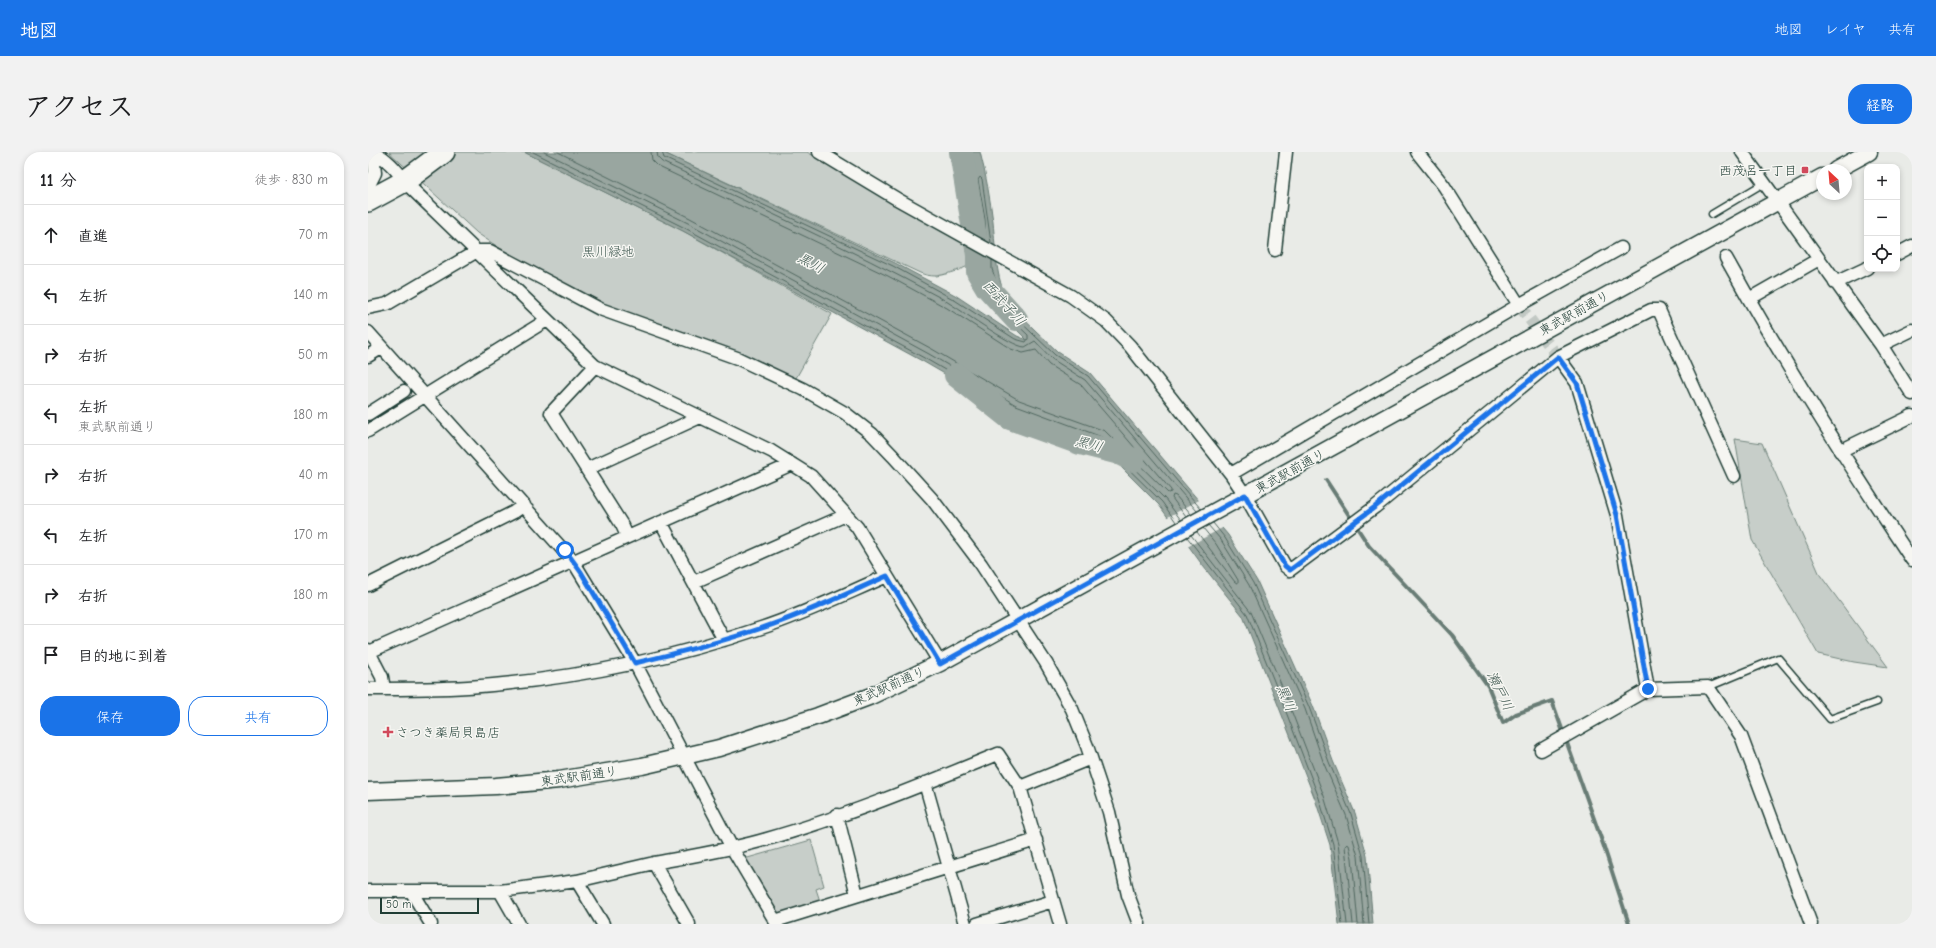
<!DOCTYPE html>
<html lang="ja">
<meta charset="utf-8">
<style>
body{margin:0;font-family:"Comic Neue","Klee One",sans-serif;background:#f2f2f2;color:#202124}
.controls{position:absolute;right:12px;top:12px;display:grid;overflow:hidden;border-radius:8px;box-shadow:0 2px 6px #0003}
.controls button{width:36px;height:36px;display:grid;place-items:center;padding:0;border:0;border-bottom:1px solid #e0e0e0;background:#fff;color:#202124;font:20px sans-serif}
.compass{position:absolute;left:1448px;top:12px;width:36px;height:36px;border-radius:50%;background:#fff;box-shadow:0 2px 6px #0003;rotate:334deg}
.scale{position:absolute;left:12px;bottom:10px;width:99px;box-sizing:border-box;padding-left:4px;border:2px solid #1f3d34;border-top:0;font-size:11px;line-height:14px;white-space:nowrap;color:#1f3d34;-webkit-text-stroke:3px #f6f6f2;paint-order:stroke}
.stop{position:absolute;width:12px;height:12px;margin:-9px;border:3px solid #1a73e8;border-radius:50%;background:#fff}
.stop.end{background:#1a73e8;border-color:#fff;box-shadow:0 1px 4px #0008}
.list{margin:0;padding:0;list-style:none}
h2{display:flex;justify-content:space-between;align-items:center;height:52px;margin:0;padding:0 16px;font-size:17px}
h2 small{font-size:13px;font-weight:400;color:#757577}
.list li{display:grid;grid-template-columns:26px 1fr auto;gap:12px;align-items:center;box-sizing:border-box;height:60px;padding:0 16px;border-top:1px solid #e0e0e0}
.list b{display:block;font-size:15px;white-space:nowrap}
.list p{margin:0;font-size:13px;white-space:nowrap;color:#757577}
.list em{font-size:13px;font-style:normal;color:#757577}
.actions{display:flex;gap:8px;padding:12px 16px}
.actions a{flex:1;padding:9px 0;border:1px solid #1a73e8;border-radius:16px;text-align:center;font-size:14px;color:#1a73e8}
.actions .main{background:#1a73e8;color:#fff}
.icon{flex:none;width:22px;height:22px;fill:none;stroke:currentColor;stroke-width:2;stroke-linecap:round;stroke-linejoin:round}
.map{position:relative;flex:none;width:1544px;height:772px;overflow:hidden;border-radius:16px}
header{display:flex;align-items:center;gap:24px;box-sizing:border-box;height:56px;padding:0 20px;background:#1a73e8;color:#fff}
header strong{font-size:19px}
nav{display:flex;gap:22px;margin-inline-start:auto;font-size:14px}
.intro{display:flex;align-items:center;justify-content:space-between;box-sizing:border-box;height:96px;padding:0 24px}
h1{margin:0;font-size:28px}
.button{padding:10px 18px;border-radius:16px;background:#1a73e8;color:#fff;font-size:14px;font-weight:700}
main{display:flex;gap:24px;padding:0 24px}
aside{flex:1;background:#fff;border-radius:16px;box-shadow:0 2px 6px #0003}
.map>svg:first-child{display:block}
.green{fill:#c7cec9;stroke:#73867e}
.water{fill:#99a6a0;stroke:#687c75}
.pier{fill:#e9ebe7}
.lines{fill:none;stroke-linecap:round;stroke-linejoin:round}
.shore{stroke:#50675f;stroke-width:1}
.stream{stroke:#687c75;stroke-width:4}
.river{stroke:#99a6a0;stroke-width:24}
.street-tunnel{stroke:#c1c8c3;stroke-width:12;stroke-dasharray:12 6;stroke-linecap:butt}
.lane-casing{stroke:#1f3d34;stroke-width:9}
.street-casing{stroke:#1f3d34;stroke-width:15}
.secondary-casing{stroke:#1f3d34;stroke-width:19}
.highway-casing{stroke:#1f3d34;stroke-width:24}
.lane{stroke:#f6f6f2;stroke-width:6}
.street{stroke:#f6f6f2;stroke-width:12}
.secondary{stroke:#f6f6f2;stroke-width:16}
.highway{stroke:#f6f6f2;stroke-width:21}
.route{stroke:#1a73e8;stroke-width:5}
.poi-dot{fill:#d1495b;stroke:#f6f6f2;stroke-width:1.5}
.labels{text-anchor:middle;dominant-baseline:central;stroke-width:3;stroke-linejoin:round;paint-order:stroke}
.poi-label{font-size:13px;fill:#1f3d34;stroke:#f6f6f2;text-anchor:end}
.park-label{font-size:13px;fill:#415a52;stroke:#f6f6f2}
.street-label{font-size:13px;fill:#1f3d34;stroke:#f6f6f2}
.water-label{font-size:14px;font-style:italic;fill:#445c54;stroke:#f6f6f2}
</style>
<header>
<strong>地図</strong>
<nav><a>地図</a><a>レイヤ</a><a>共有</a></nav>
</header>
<div class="intro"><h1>アクセス</h1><a class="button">経路</a></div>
<main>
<aside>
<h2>11 分<small>徒歩 · 830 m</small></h2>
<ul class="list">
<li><svg class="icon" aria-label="ahead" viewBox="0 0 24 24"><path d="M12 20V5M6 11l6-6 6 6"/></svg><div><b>直進</b></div><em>70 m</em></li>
<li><svg class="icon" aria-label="left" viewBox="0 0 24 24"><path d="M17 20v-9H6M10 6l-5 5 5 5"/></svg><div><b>左折</b></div><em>140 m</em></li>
<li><svg class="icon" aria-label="right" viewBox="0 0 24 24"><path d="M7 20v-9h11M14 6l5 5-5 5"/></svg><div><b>右折</b></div><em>50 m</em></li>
<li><svg class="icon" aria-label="left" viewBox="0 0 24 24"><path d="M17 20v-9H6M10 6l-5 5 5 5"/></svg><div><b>左折</b><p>東武駅前通り</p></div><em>180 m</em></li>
<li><svg class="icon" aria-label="right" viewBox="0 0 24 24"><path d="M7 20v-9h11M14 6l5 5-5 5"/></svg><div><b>右折</b></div><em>40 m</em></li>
<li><svg class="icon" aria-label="left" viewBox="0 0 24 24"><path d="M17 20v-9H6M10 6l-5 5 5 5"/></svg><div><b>左折</b></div><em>170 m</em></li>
<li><svg class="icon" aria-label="right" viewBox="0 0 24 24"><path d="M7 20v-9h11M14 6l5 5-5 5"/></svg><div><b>右折</b></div><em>180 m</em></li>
<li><svg class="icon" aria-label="arrive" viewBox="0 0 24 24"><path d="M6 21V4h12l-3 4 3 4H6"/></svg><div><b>目的地に到着</b></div></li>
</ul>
<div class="actions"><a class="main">保存</a><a>共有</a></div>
</aside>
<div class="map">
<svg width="1544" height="772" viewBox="0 0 1544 772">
<rect width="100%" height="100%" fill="#e9ebe7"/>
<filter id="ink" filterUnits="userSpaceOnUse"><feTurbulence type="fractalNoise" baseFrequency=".025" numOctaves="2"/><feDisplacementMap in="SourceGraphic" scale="8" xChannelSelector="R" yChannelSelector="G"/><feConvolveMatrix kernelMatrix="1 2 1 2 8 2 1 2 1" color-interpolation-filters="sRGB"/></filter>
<g filter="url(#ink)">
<path class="green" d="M21,0H156L315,79L464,162L428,226L359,197L241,156L157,113L109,81Z
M294,0H439L588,84L606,96C607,101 608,105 606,109C602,116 576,123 568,124C562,124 557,123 552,121Z
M1367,287L1394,291L1452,423L1520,515L1486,510L1450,502L1384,388Z
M443,688L456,734L448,737L452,749L415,762L405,758L376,707Z"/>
<path class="water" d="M156,0H294L527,111L587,143L649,184L659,188L638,167L616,120L612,68L600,0H612C618,23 622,46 625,70C628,99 627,131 644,156L690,200L722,221L860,383L889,429L945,554L965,609L987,661L999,703L1005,772H971L962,693L947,647L875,464L835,414L791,353L730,292L644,261L556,210L315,79Z"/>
<path class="pier" d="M833,347L856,375L819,395L798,366Z"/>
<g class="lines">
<path class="shore" d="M165,0L317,76L558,207L646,258L732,289L794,350L808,370
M176,0L320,71L561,202L648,253L734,285L797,347L813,368
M190,0L322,66L564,197L651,248L737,279L800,341L803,340V338L713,233L681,213L668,198L655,201L643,197L579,156L520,124L291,15L284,8L283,0
M289,0L290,6L294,10C387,54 481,96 571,145C588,154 643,195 657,195L667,189L684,207L717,228L829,359
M294,0L296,6L525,114L585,147L647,187L658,190L660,187V183L641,165V162L643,161L687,203L720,224L833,357
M618,88L617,67L610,28L612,25L614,27L623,91
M619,105L620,119L626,132L628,129L624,117V108
M818,365L804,346L805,343L808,344L823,362
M845,371L857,386L885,431L941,555L961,610L983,662L995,704L1001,772
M840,373L853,388L881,433L937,557L956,612L978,663L990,704L996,772
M829,380L867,430L870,431V428L848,392L835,376
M823,383L883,460L915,537L956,644L970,691L979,772
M819,385L879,462L910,539L951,646L965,692L974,772
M985,772L977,694L979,692L981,693L984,706L990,772"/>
<path class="stream" d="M958,328L1001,394L1084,483L1120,534L1135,571L1148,562L1184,549L1235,692L1261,772"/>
<path class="river" d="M593,0L610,103V120L619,135L648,167
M588,223L642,266L712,291L751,301L765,308"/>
<path class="street-tunnel" d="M1151,153L1190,205"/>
<defs>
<path id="lane" d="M1344,62L1396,31
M1340,535L1410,506L1462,567L1509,550"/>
<path id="street" d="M5,0C21,7 32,23 43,36L227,214L403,299L443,324L489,375L572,511
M451,0L529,47L703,144L738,169L762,194L863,322L877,343L917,414L922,418L1007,355L1190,205L1283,158H1291L1366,324
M1049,0L1076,34L1151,153
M1374,0L1513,193L1544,242
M0,35L7,21L5,0
M907,98L918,0
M1529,102L1544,94
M1358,106L1381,147
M1451,107L1381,147C1432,237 1487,322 1544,408
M1467,131L1499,116
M0,156L19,152L109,99H122L232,157L369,206L435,237L477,261L504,282L525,304L564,347L613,412L678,511L704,557L719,594L741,660L760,743L771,772
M0,180L205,409L267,511L364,696L409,772
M1513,193L1544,178
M0,204L13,196
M1190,205L1209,231L1249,363L1280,537
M227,214L183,261L254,373L259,384
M0,262L36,239
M0,279L179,168
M1472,299L1544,264
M219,317L332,265
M863,322L1151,153L1253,96
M293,370L356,488
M326,430L478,363
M0,433L146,360L156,353
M0,498L14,525L16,537
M1,500L424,312
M0,537C33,537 67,537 100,535C199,528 299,508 393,476C436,462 477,442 519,424
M1173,598L1280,537L1340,535L1373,584L1443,772
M557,631L597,772
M652,635L723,606
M469,663L489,743
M209,729L235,772
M0,739H132L209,729L286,711
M43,739L63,772
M132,739L151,772
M407,769L668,688
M321,772L286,711C324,704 362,698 399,687C477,665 554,633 630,602L652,635L692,772
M609,772L685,749"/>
<path id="secondary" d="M1468,18L1501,0
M0,639L128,634L191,628L274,614L351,596L450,564L503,544L572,511L1454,25"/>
<path id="highway" d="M0,49L37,29L76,0"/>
</defs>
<use href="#lane" class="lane-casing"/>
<use href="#street" class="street-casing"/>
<use href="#secondary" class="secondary-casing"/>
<use href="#highway" class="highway-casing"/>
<use href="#lane" class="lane"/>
<use href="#street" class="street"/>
<use href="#secondary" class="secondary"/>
<use href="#highway" class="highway"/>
</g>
</g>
<g class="lines" filter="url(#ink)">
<path class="route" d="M197,398L213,420L267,511C310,501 353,490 394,476C437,462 478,442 519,424L572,512L877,343L917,414L922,418L1007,355L1190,205L1209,231L1249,363L1280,537"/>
</g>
<g class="poi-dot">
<rect x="1433" y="14" width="8" height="8" rx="2"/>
<path d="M18 574h4v4h4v4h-4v4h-4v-4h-4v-4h4z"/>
</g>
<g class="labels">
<g class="poi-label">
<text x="1429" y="18">西茂呂一丁目</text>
<text x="28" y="580" text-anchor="start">さつき薬局貝島店</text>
</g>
<g class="park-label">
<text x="240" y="99">黒川緑地</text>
</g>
<g class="street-label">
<text transform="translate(1206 161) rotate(-29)">東武駅前通り</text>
<text transform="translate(922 319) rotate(-29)">東武駅前通り</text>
<text transform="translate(521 534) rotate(-24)">東武駅前通り</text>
<text transform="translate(211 624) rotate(-8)">東武駅前通り</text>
</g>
<g class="water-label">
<text transform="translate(443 111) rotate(28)">黒川</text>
<text transform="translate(636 151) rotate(48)">西武子川</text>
<text transform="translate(721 292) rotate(16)">黒川</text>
<text transform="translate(1132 539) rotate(64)">瀬戸川</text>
<text transform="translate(918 546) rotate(67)">黒川</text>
</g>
</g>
</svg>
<div class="controls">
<button>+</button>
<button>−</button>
<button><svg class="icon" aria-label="locate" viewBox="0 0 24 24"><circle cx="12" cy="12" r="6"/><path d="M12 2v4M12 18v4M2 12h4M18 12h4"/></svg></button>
</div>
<svg class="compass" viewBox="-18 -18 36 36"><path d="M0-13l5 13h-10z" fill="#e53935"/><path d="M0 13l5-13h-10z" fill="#757577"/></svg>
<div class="scale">50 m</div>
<div class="stop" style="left:197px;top:398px"></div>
<div class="stop end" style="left:1280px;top:537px"></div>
</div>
</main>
